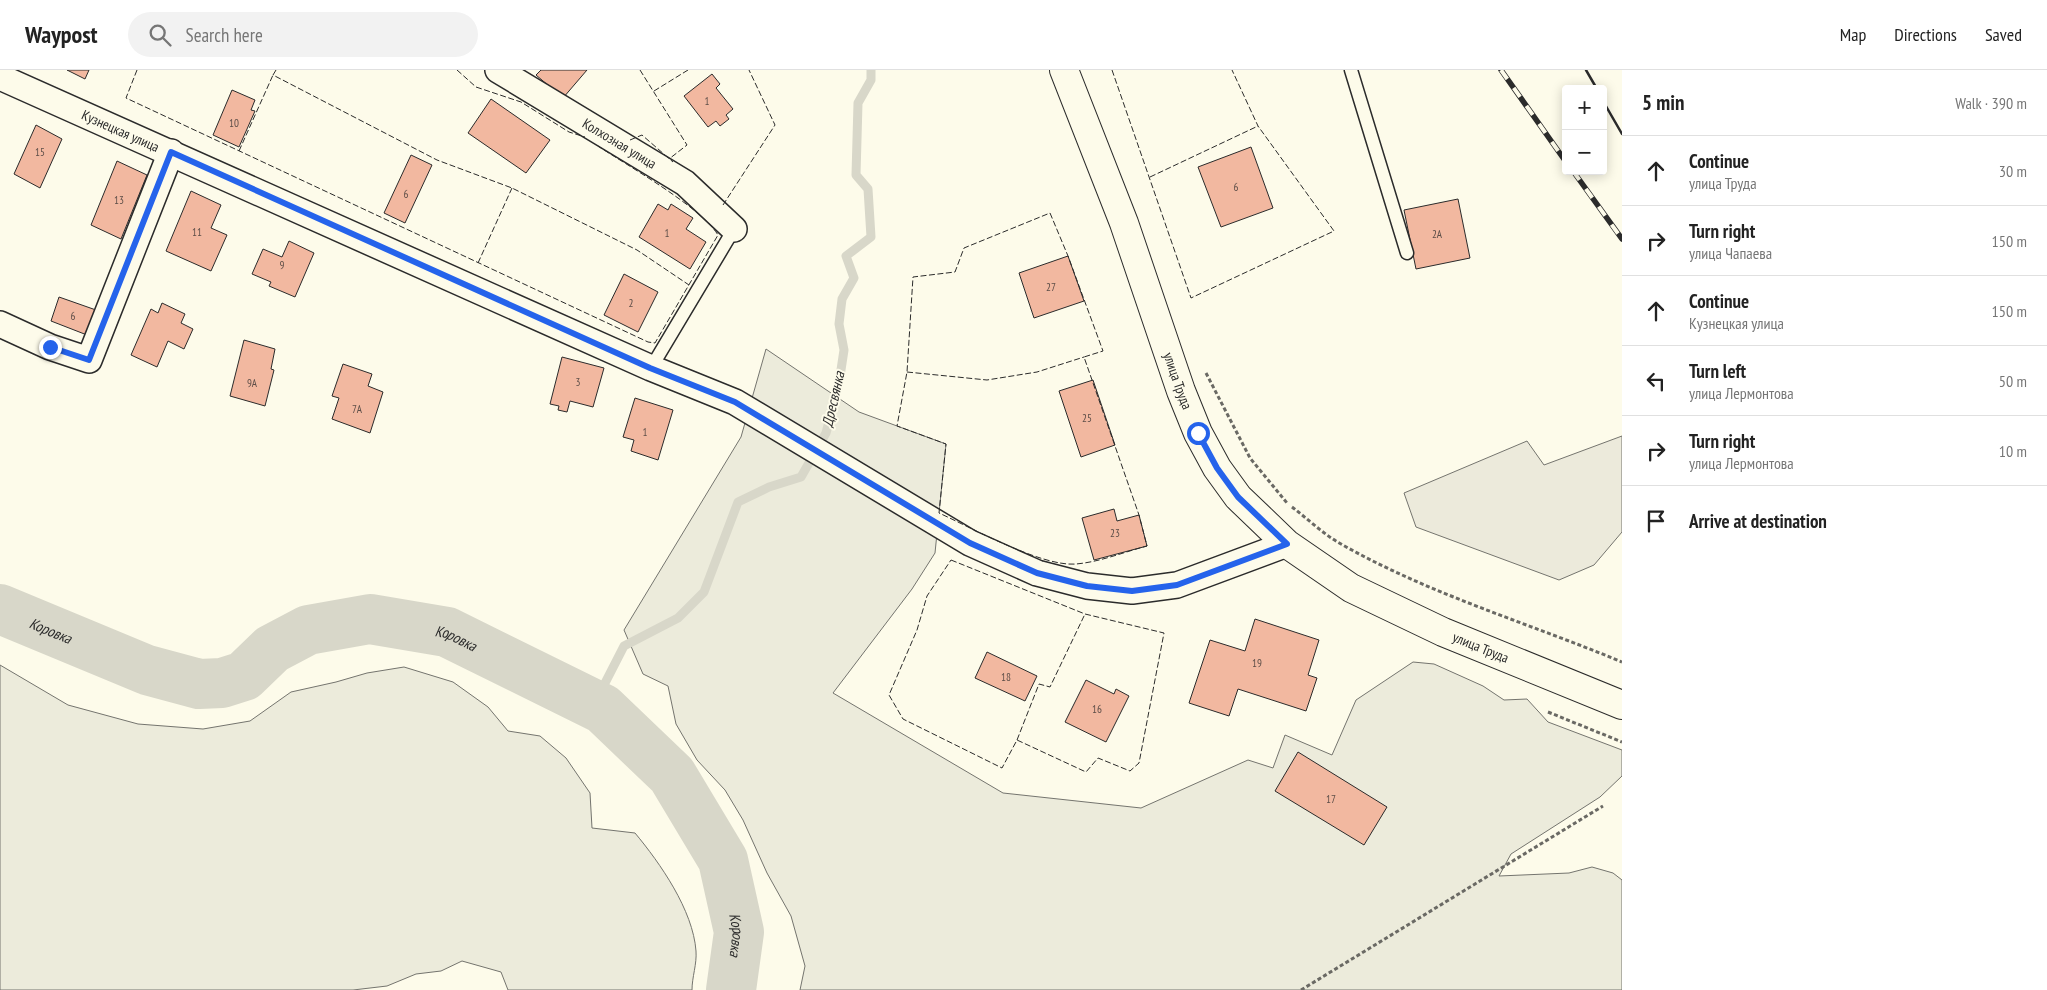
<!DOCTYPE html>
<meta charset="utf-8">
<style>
body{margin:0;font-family:"PT Sans Narrow",sans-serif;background:#f2f2f2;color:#222}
.controls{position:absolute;right:15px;top:15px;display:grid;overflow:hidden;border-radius:5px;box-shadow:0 2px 12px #0003}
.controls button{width:45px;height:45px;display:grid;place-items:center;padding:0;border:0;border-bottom:1px solid #e0e0e0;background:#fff;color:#222;font:25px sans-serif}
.stop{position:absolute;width:15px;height:15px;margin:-11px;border:4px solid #2563eb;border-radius:50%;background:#fff}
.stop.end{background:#2563eb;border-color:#fff;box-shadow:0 1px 5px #0008}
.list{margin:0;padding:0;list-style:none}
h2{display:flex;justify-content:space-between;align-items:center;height:65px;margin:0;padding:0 20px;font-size:21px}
h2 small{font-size:16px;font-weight:400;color:#767676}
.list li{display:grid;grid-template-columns:32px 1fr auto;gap:15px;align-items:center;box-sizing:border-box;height:70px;padding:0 20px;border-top:1px solid #e0e0e0}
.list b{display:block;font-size:19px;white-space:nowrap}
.list p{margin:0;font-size:16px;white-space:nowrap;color:#767676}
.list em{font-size:16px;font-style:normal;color:#767676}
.icon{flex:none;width:28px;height:28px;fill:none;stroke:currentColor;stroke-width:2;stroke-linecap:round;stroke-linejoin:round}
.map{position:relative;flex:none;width:1622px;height:920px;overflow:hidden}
header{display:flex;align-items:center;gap:30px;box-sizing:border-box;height:70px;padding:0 25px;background:#fff;border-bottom:1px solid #e0e0e0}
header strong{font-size:24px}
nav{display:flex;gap:28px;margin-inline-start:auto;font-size:18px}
.search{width:350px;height:45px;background:#f2f2f2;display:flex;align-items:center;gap:12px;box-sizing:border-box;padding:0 18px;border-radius:28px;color:#767676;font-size:19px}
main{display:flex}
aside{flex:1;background:#fff}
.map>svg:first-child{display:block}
.green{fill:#ecebdb;stroke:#74746e}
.parking{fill:#eceadb;stroke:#74746e}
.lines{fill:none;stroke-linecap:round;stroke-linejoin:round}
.stream{stroke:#d8d7c9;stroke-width:9}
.river{stroke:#d8d7c9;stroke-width:50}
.building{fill:#f2b8a0;stroke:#2b2b2b}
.lane-casing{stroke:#2b2b2b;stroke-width:15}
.street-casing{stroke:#2b2b2b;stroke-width:28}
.secondary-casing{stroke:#2b2b2b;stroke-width:30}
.path{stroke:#6a6964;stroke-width:3;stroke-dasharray:4 2.5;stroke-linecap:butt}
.lane{stroke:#fdfbea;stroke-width:12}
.street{stroke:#fdfbea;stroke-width:25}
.secondary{stroke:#fdfbea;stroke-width:28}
.rail-casing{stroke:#2b2b2b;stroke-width:5.5}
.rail{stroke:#fdfbea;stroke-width:4;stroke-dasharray:11;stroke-linecap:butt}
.fence{stroke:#2b2b2b;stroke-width:1;stroke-dasharray:6 2.5;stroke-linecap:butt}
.wall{stroke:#2b2b2b;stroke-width:2.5}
.route{stroke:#2563eb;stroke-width:6}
.labels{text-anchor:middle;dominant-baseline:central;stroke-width:4;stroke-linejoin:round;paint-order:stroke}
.number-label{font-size:11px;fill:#5d4e48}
.street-label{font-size:14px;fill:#2b2b2b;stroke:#fdfbea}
.water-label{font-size:15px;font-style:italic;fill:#2b2b2b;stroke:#fdfbea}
</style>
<header>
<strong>Waypost</strong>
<div class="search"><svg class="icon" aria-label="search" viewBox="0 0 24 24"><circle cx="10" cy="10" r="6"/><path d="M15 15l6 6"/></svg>Search here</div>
<nav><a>Map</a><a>Directions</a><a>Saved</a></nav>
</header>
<main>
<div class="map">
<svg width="1622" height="920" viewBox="0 0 1622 920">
<rect width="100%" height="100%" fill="#fdfbea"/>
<path class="green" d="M766,279L859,342L946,374L935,483L912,519L833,623L1003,723L1141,738L1248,690L1273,698L1285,665L1332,685L1356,630L1413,592L1434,594L1483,616L1504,630L1527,629L1548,652L1622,680V706L1600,727L1511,784L1499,806L1569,803L1592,797L1613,803L1622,810V920H800L805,896L791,846L767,803L743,750L725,720L697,690L676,654L668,616L643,604L624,560L741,367Z
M0,595L68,635L138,654L203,659L250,651L291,622L336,612L367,603L404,597L453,612L488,637L508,661L540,666L566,688L590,723L592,758L635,763C660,793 693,840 696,881C697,894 692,907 692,920H508L501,902L462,891L441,901L416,904L387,916L353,920H0Z"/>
<path class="parking" d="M1622,366V462L1594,495L1559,510L1416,457L1404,423L1527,371L1544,395Z"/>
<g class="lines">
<path class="stream" d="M603,639L604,615L624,576L678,548L704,522L738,432L769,417L801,407L826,363L839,313L844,280L839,254L842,229L854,208L846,186L871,167L868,119L856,105L858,33L871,10V0"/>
<path class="river" id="s1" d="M0,539L147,600L199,614L222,613L244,606L272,579L308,560L370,549L447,562L603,639L672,705L723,790L739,862L731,920"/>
</g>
<path class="building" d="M67,0H89L85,9Z
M541,0H587L563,28L536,5Z
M712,4L720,14L716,18L733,39L726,45L729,49L720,56L716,51L708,57L684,26Z
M232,20L255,30L251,40L255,41L239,77L213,65Z
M491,29L550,70L526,103L468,63Z
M36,55L62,69L40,118L14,104Z
M1251,77L1273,138L1221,157L1198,97Z
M411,85L432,95L405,153L384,143Z
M117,91L147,105L121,169L91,155Z
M191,121L221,135L211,158L227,165L211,201L166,181Z
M1458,129L1470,188L1416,199L1404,140Z
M658,134L668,140L671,134L693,148L686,159L706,172L690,199L639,167Z
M289,171L314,183L295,227L269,216L271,212L252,204L263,179L282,187Z
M1068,186L1084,231L1034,248L1019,203Z
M624,204L658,222L638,262L604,245Z
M59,227L96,240L87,265L51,251Z
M162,233L185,244L181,253L193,259L184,279L168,271L157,297L131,285L151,239L158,243Z
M244,270L275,279L271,299L274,300L265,336L230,326Z
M562,287L604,298L593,337L570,331L567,342L558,340L559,336L550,334Z
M343,294L372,304L368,316L383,322L370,363L332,349L339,328L332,326Z
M1093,310L1115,375L1081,387L1059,321Z
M635,328L673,340L658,390L631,381L634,370L623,367Z
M1114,439L1117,451L1139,445L1147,476L1094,490L1082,448Z
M1255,549L1319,570L1308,605L1317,608L1306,641L1238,619L1229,646L1189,633L1210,570L1245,581Z
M987,582L1037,606L1025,631L975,608Z
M1086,610L1114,624L1116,619L1129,626L1106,672L1065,652Z
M1298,682L1387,737L1364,775L1275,721Z"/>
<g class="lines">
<defs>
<path id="lane" d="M1351,0L1407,183
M651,298L734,159"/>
<g id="street">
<path id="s2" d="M498,0L685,113L734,159"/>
<path id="s3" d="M0,7L651,298L735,332L970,473L1037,503L1087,516L1132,521L1177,515L1287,474"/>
<path d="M0,254L50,277L89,290L171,82"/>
</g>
<g id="secondary">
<path id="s4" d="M1064,0L1124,153L1181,321L1198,363L1217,398L1238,427L1287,474L1351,518L1443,562L1622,635"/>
</g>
</defs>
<use href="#lane" class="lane-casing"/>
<use href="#street" class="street-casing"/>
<use href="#secondary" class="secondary-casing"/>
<path class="path" d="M1206,303L1250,388L1287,433
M1292,437C1308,449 1323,464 1341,474C1429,524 1528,553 1622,592
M1548,642L1622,672
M1301,920L1603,736"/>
<use href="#lane" class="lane"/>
<use href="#street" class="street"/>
<use href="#secondary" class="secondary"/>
<defs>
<path id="rail" d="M1501,0L1566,92
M1573,101L1622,169"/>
</defs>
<use href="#rail" class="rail-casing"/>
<use href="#rail" class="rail"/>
<path class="fence" d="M137,0L126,28L648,272L655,273L718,165C701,137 628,96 598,76
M276,0L273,5L437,90L512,118L637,180L689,215
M457,0L476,17L521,32L569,62L585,67
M640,0L687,75L669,89
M1112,0L1191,228L1334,161L1258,56L1232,0
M654,21L688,0
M630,70L642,65L673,92
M239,81L273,5
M1150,107L1258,56
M723,135L775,55L749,0
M1050,143L1068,186L1103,281L1084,287L1139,445L1147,476C1124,482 1100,492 1076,494C1042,497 972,458 939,443L946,374L897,356L907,302L913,207L955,202L964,178Z
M478,193L512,118
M907,302L987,310L1037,302L1084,287
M951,490L1085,544L1164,563L1139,693L1130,701L1098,688L1086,702L1017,670L1002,698L903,649L889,625L917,560L927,526Z
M1017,670L1039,614L1050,617L1085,544"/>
<path class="wall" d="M1586,0L1597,19
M1603,31L1622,64"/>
</g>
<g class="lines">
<path class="route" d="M50,277L89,290L171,82L650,298L735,332L970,473L1037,503L1087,516L1132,521L1177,515L1287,474L1238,427L1217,398L1198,363"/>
</g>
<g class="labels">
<g class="number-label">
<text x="707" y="31">1</text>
<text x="234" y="53">10</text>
<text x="40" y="82">15</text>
<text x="1236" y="117">6</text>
<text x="406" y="124">6</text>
<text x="119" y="130">13</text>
<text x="197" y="162">11</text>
<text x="667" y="163">1</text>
<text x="1437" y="164">2А</text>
<text x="282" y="195">9</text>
<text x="1051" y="217">27</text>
<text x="631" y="233">2</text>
<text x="73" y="246">6</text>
<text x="578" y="312">3</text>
<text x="252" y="313">9А</text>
<text x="357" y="339">7А</text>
<text x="1087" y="348">25</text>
<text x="645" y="362">1</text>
<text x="1115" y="463">23</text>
<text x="1257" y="593">19</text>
<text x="1006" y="607">18</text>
<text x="1097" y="639">16</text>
<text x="1331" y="729">17</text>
</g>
<g class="street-label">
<text stroke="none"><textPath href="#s3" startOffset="132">Кузнецкая улица</textPath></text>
<text stroke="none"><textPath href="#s2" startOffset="142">Колхозная улица</textPath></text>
<text stroke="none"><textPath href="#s4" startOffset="331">улица Труда</textPath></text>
<text stroke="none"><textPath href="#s4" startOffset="751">улица Труда</textPath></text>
</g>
<g class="water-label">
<text transform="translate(833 329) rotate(-77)">Дресвянка</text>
<text stroke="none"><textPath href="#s1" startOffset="55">Коровка</textPath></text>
<text stroke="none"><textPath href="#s1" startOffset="490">Коровка</textPath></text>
<text stroke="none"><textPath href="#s1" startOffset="925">Коровка</textPath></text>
</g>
</g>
</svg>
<div class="controls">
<button>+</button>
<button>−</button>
</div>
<div class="stop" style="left:1198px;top:363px"></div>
<div class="stop end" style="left:50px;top:277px"></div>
</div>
<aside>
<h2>5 min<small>Walk · 390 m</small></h2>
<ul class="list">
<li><svg class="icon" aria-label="ahead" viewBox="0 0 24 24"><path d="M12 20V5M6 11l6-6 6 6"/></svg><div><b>Continue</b><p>улица Труда</p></div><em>30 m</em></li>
<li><svg class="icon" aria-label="right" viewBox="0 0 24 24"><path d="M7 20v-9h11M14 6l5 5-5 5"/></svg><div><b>Turn right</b><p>улица Чапаева</p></div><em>150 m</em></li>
<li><svg class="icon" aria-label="ahead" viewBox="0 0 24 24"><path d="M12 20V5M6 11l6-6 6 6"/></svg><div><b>Continue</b><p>Кузнецкая улица</p></div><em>150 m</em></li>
<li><svg class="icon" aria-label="left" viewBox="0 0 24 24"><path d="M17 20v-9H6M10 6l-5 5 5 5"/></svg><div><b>Turn left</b><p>улица Лермонтова</p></div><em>50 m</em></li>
<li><svg class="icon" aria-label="right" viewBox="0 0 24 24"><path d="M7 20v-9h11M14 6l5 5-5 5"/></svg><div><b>Turn right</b><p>улица Лермонтова</p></div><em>10 m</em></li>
<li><svg class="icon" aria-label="arrive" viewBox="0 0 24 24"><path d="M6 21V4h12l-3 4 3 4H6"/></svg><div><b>Arrive at destination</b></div></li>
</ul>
</aside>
</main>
